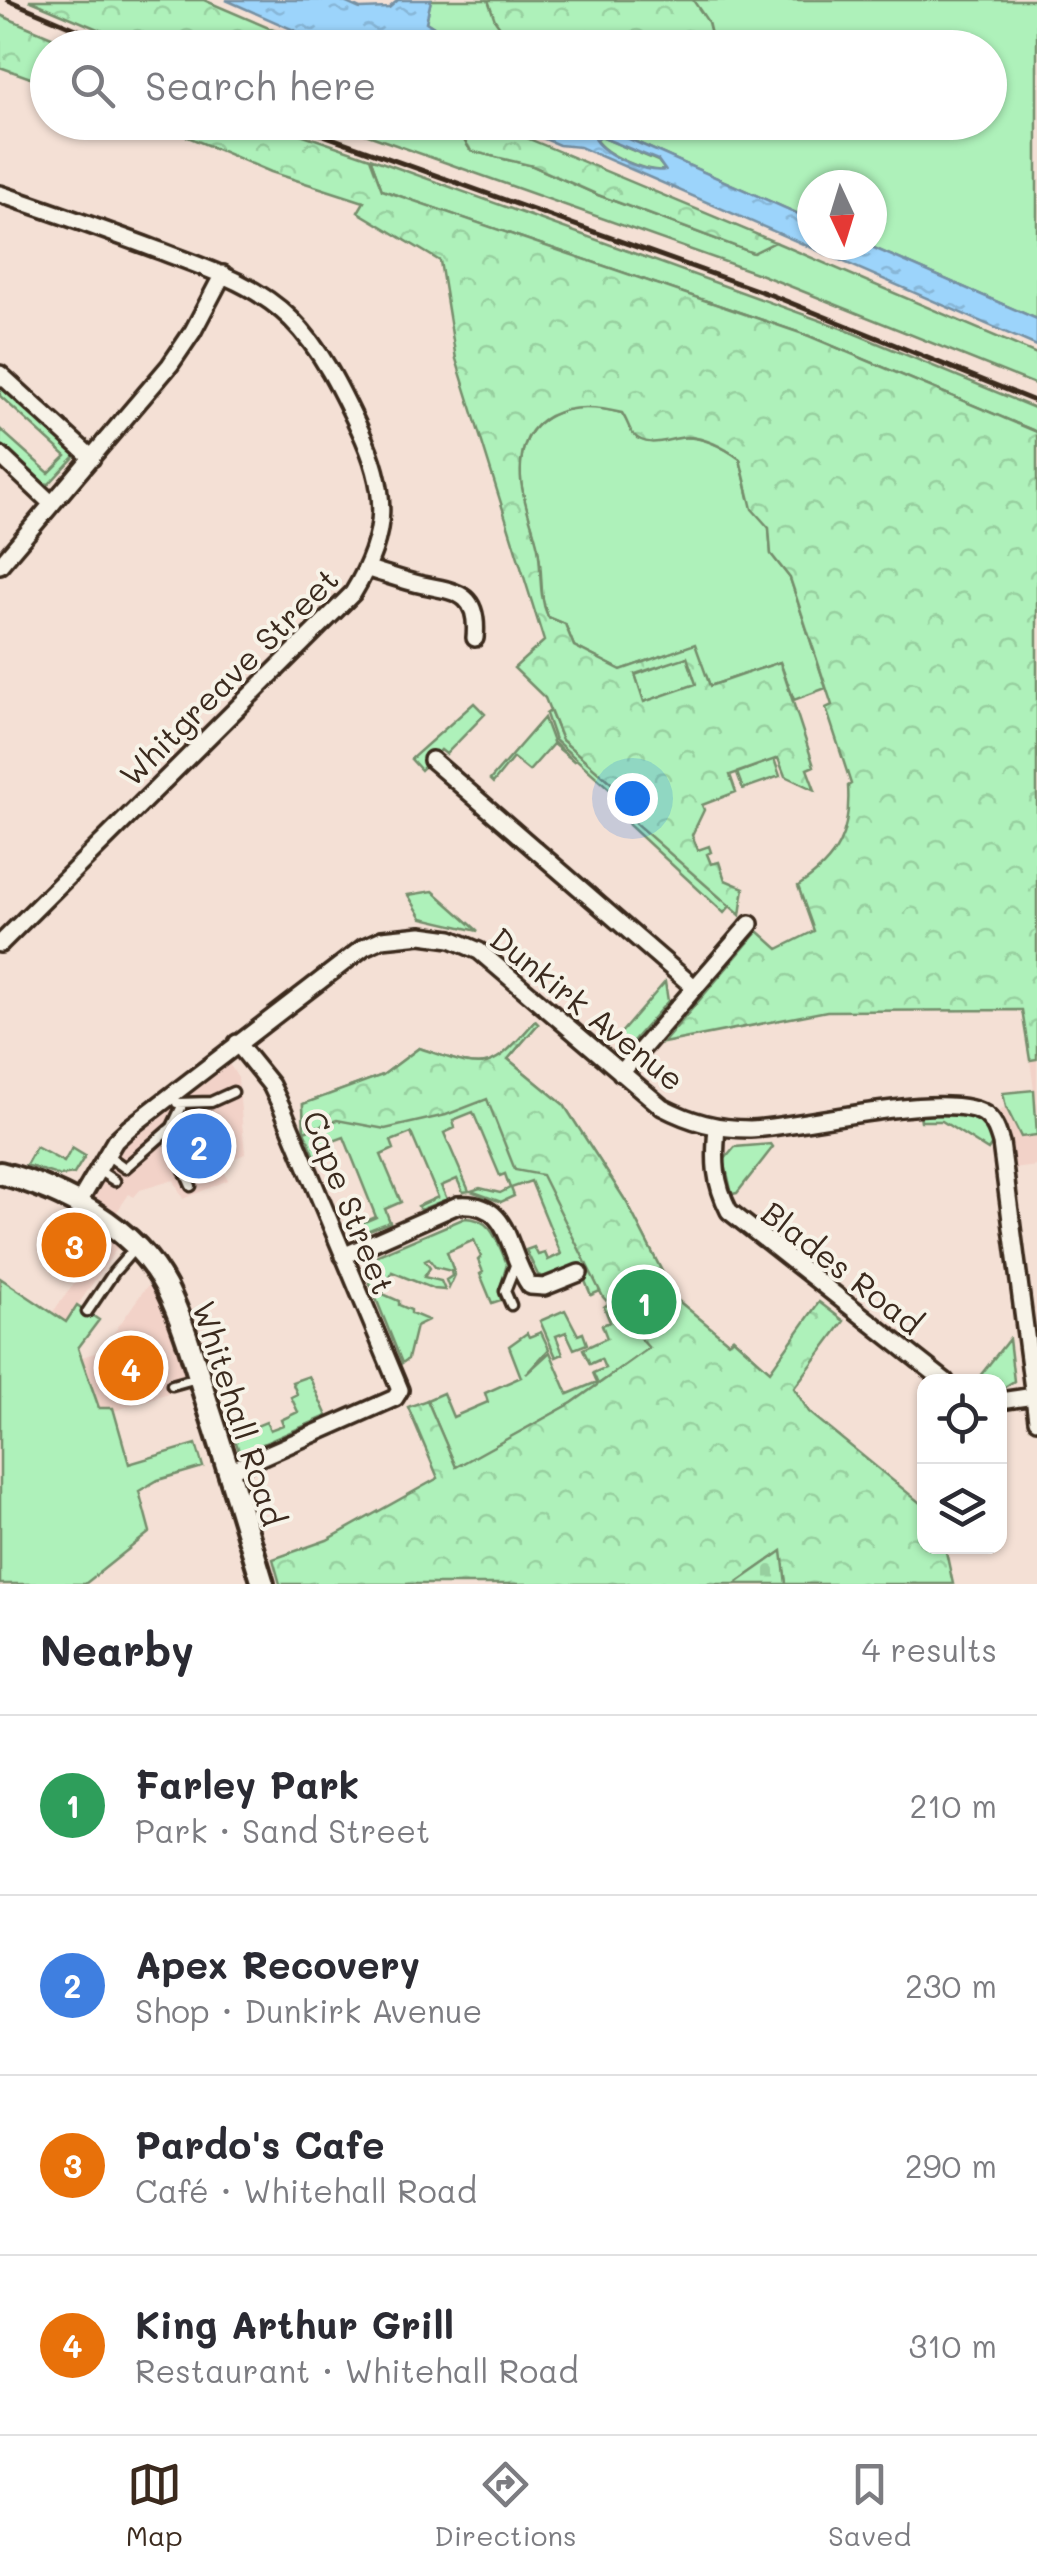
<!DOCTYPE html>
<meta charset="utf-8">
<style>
body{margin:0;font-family:Mali,sans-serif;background:#f2f2f3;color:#2b2b33}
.controls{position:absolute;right:30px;bottom:30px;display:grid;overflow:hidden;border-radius:20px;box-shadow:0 2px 8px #0004}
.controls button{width:90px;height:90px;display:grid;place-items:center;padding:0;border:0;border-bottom:2px solid #e1e1e2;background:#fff;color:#2b2b33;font:50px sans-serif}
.compass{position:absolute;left:797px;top:170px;width:90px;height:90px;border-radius:50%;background:#fff;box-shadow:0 2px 8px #0004;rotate:176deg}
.you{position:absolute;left:632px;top:798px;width:35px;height:35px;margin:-25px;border:8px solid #fff;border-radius:50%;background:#1a73e8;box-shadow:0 0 0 15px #1a73e833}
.badge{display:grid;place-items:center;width:65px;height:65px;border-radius:50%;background:#3b2a1e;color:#fff;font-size:32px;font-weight:700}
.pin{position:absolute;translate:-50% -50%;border:5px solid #fff;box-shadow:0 2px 10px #0006}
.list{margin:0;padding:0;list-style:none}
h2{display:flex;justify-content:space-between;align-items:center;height:130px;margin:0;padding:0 40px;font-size:42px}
h2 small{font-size:32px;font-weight:400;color:#7c7c81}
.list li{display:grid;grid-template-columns:65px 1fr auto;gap:30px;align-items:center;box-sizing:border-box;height:180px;padding:0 40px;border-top:2px solid #e1e1e2}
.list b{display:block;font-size:38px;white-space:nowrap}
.list p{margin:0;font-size:32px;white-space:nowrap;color:#7c7c81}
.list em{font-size:32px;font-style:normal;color:#7c7c81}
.icon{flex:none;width:55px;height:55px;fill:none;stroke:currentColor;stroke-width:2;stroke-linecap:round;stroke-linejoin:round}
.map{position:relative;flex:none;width:1037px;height:1584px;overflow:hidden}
.search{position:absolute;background:#fff;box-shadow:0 2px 8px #0004;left:30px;right:30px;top:30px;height:110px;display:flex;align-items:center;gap:25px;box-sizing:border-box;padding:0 35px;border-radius:55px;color:#7c7c81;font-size:38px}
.sheet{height:850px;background:#fff}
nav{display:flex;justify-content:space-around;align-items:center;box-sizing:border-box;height:140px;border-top:2px solid #e1e1e2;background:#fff;font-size:28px;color:#7c7c81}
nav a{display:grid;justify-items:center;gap:5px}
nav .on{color:#3b2a1e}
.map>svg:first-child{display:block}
.built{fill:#f2d2c8}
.green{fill:#aef1ba;stroke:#748e6c;stroke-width:2.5}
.forest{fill:url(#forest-crowns);stroke:#748e6c;stroke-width:2.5;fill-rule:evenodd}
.cemetery{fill:url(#cemetery-stones);stroke:#748e6c;stroke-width:2.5}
.water{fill:url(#water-ripples);stroke:#7590a3;stroke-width:2.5;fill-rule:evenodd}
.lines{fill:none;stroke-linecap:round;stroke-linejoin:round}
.stream{stroke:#7590a3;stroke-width:5}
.lane-casing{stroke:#3b2a1e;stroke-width:15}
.street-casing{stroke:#3b2a1e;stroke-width:22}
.secondary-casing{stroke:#3b2a1e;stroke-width:28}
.lane{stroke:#f7f3e8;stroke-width:8}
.street{stroke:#f7f3e8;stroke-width:15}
.secondary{stroke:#f7f3e8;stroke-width:20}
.rail{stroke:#3b2a1e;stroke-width:5}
.labels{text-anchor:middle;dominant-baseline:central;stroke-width:8;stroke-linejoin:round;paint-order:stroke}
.street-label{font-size:32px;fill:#3b2a1e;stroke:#f7f3e8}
</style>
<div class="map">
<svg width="1037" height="1584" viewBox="0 0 1037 1584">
<defs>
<pattern id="forest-crowns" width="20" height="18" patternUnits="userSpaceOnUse" patternTransform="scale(2.5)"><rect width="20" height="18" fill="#aef1ba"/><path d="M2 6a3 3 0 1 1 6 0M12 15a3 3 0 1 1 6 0" fill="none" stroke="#97cf9f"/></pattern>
<pattern id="cemetery-stones" width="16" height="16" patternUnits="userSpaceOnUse" patternTransform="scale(2.5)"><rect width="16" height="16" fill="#aef1ba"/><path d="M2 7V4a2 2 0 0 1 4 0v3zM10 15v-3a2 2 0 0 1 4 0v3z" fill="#97cf9f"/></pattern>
<pattern id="water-ripples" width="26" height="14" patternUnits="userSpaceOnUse" patternTransform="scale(2.5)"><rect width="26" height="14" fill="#9cd4fb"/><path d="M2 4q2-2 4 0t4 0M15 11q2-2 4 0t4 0" fill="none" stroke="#87b6d7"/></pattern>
</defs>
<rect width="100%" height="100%" fill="#f4e0d5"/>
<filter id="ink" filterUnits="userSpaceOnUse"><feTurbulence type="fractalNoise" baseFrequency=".01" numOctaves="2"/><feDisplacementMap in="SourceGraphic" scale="20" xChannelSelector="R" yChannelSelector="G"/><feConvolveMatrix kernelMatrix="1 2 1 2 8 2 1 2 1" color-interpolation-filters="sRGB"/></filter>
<g filter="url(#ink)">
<path class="built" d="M223,1054L238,1078L245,1154L221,1163L228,1180L183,1199L174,1180L140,1190L134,1197L129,1194L108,1225L124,1238L66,1322L52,1313L76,1281L52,1264L86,1210L78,1204L115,1141Z
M1037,1059V1166L1005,1170L990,1119L1005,1107L1003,1093L1034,1090L1030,1060Z
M159,1276L201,1382L114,1411L113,1408L99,1409L82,1357L101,1351L144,1290Z"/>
<path class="green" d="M431,0H1037V319L867,245H872V185H812V220L593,123L990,122V48H465L426,22Z
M468,123L464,140L471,151L533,166L598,195L753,253L775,242L1037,354V385L762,275L337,124Z
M601,137L658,161L665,170C646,173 605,155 595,139Z
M370,158L841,328L1037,409V432L809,336L382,190Z
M0,382L74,450L75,456L49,484L43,483L0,444V429L49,473L66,456L0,396Z
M591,406L622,413L637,438C657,445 659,440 678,438C701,435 722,446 740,459L749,498L769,528L771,554L790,578L826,688L794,700L780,662L710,686L694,645L621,670L574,646L565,624L548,617C539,596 543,577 539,556C535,530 523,505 521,480C517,430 545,409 591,406Z
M687,656L697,684L644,702L635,675Z
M474,703L485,714L446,754L441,750L421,770L411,759Z
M550,711L562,740L616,787L635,822L730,906L724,913L629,825L613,792L555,740L546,714Z
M544,718L553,742L575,762L553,744L529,771L513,758L493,783L490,780Z
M774,759L780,776L743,789L737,773Z
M433,891L478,931L422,918L408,895Z
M665,982L668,1001L633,1041L613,1042Z
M535,1021L538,1024L508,1059L564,1105L627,1203L676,1299L728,1342L733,1338L770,1371L649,1348L572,1403L456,1468L427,1400L443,1393L453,1417L488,1402L485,1393L521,1377L509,1346L527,1333L529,1337L541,1332L549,1349L526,1374L550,1352L568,1394L597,1382L593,1373L605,1368L601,1359L590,1364L583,1349L607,1338L602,1325L610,1322L604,1307L609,1303L600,1291L591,1295L579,1267L547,1279L538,1275L526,1250L534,1247L538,1255L545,1253L548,1260L561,1254L531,1181L511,1188L514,1196L501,1202L471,1191L480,1188L500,1193L510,1188L505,1174L500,1176L473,1112L453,1120L455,1128L444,1133L469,1191L463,1192L457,1179L441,1186L447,1199L420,1210L418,1206L438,1197L411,1133L391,1141L394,1149L381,1155L401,1202L385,1209L390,1222L364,1232H360L357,1225L376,1217L344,1137L325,1144L327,1151L315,1156L304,1131L303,1104L383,1075L419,1048C485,1070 488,1076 535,1021Z
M1034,1090L1037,1135L1021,1137L1006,1107L1003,1093Z
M957,1112C977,1118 985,1121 994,1141L988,1150L942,1121H921L920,1114Z
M771,1144L773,1147L737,1193L732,1194L724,1160L735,1147Z
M36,1147L64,1162L72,1148L85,1156L74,1174L60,1176L26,1165Z
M465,1218C493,1218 497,1242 507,1264L499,1292L501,1300L492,1303L480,1274L483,1272L478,1260L481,1257L474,1240L447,1252L455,1275L449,1288L446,1280L452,1276L451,1271L435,1267L429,1259L425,1261L430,1268L424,1277L441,1281L445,1290L434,1289L392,1272L383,1294L399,1301V1305L411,1310V1313L428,1320L416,1326L408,1359L402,1363L367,1276L378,1255Z
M0,1278L66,1322L77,1305L99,1320L78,1348L99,1408H113L129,1464L196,1444L203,1467L158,1480L139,1491L150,1532L85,1584H0Z
M565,1310L578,1335L583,1333L587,1344L574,1349L566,1332L556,1336L563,1354L556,1357L540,1321Z
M1009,1339L1014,1381L1000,1390V1381H976Z
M309,1376L327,1416L240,1454L228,1419L233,1418L237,1426L247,1430L266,1422L270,1430L283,1425L281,1420L298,1412L291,1397L297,1394L292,1382Z"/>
<path class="forest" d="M29,0H204L313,47H140Z
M488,0H693L708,22L714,47H514L495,20Z
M0,15L75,47L48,48L47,84L0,67Z
M155,123H269L370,158L382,190L809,336L1037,432V1059L1030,1060L1022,1010L827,1011L663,1043L758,931L778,949L814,931L798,886C838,860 851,833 848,786L851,784L826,708L832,705L790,578L771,554L769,528L752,509L740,459C725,448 708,438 688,437C670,437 649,451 633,434C629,429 627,420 622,413C568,399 516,413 521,480C523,502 533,525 538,548C542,572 538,594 548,617L565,624L574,646L621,670L695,644L710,686L780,662L814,766L807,769L815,790L785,776L778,758L730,775L736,792L702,805L704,810L692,835L698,850L709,846L711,852L707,854L711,864L719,862L725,880L744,888L740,915L634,822L616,787L562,740L545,698L514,668L544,641L456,359L440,261L358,212L364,202L271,172ZM687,657L696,684L644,702L635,674Z
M468,123H491L775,242L753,253L598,195L533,166L471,151L464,140Z
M535,1021L538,1024L508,1059L564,1105L627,1203L676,1299L728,1342L733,1338L770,1371L819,1302L844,1321L794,1388L809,1412L924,1506V1546L945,1547L953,1584H786L781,1552L735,1584H280L273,1559L327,1540L438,1478L408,1407L427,1400L456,1467L572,1403L649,1348L603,1297L542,1175L515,1170L487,1099L446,1115L385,1129L337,1120L304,1131L303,1104L383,1075L419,1048C485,1070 488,1076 535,1021Z"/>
<path class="cemetery" d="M782,1551L786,1584H735Z"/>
<path class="water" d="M226,0H340L360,9L389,8L398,0H431L426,22L465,47H332Z
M507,123H593L812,220V245H867L1037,319V346L580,147L559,145ZM601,137L658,160L665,170C646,174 605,155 595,140Z"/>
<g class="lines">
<path class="stream" d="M347,0L349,1"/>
<defs>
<path id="lane" d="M177,1103L211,1102L233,1092
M167,1131L191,1186
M107,1155L125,1168L172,1127L181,1108
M98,1170L115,1181
M511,1305L505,1291L516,1263
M87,1312L114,1272L135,1248
M172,1385L197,1378"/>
<path id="street" d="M0,194C53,212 105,230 158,250C205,268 255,283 291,319C322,350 341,390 359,428C389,491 389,534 353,593L0,944
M0,374L92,458
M0,455L52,504
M0,565L170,365L193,331L223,274
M368,569C386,574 404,581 423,585C459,592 479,594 475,638
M432,760L695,988
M621,1073L750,924
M717,1128C714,1160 714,1182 729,1211L945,1381
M78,1204L115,1141L129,1128L364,947L382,939L421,935L451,939L479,951L662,1107C691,1122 717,1129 750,1129C798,1128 954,1087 987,1116C995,1123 998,1133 1001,1143L1037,1420
M343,1256L458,1205C513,1201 505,1251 530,1286L544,1287L579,1273
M1000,1401L1034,1396
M229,1471L395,1398L400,1390L283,1110L271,1085L237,1043"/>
<path id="secondary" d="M0,1173C62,1189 135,1227 166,1287C185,1325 196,1368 209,1409C228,1467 245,1525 263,1584"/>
</defs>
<use href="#lane" class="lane-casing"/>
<use href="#street" class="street-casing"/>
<use href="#secondary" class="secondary-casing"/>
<use href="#lane" class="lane"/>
<use href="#street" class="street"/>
<use href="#secondary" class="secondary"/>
<path class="rail" d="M8,0L121,48
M287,122L771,295L1037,402"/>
</g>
</g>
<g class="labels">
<g class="street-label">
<text transform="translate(228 676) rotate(-45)">Whitgreave Street</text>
<text transform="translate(588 1008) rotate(39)">Dunkirk Avenue</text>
<text transform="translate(350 1202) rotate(68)">Cape Street</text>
<text transform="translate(843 1267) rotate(38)">Blades Road</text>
<text transform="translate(240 1413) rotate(72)">Whitehall Road</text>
</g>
</g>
</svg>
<div class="controls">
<button><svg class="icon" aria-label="locate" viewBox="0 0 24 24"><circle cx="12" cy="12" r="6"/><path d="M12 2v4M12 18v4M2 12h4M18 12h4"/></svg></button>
<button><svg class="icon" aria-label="layers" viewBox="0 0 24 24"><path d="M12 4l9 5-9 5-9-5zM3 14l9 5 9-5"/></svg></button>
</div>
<svg class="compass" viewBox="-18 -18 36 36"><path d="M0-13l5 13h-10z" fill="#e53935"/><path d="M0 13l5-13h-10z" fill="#7c7c81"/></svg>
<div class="you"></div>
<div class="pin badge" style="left:644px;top:1302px;background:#2e9e5b">1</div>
<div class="pin badge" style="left:199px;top:1146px;background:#3f7fe0">2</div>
<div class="pin badge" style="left:74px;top:1245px;background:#e8710a">3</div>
<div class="pin badge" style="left:131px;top:1368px;background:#e8710a">4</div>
<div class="search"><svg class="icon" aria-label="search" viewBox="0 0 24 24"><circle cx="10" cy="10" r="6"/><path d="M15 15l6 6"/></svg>Search here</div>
</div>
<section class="sheet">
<h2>Nearby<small>4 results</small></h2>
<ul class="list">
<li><span class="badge" style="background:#2e9e5b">1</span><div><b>Farley Park</b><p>Park · Sand Street</p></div><em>210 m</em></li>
<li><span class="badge" style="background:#3f7fe0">2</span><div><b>Apex Recovery</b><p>Shop · Dunkirk Avenue</p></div><em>230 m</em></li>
<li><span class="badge" style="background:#e8710a">3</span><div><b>Pardo's Cafe</b><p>Café · Whitehall Road</p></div><em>290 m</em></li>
<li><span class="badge" style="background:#e8710a">4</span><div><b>King Arthur Grill</b><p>Restaurant · Whitehall Road</p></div><em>310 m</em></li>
</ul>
</section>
<nav>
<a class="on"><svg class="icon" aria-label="map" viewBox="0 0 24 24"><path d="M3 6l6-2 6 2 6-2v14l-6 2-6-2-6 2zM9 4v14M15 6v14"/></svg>Map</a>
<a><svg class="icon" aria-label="directions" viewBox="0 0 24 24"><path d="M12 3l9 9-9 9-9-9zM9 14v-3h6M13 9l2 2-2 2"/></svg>Directions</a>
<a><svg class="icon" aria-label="saved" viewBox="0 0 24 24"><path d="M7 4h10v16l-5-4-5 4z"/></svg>Saved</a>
</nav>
